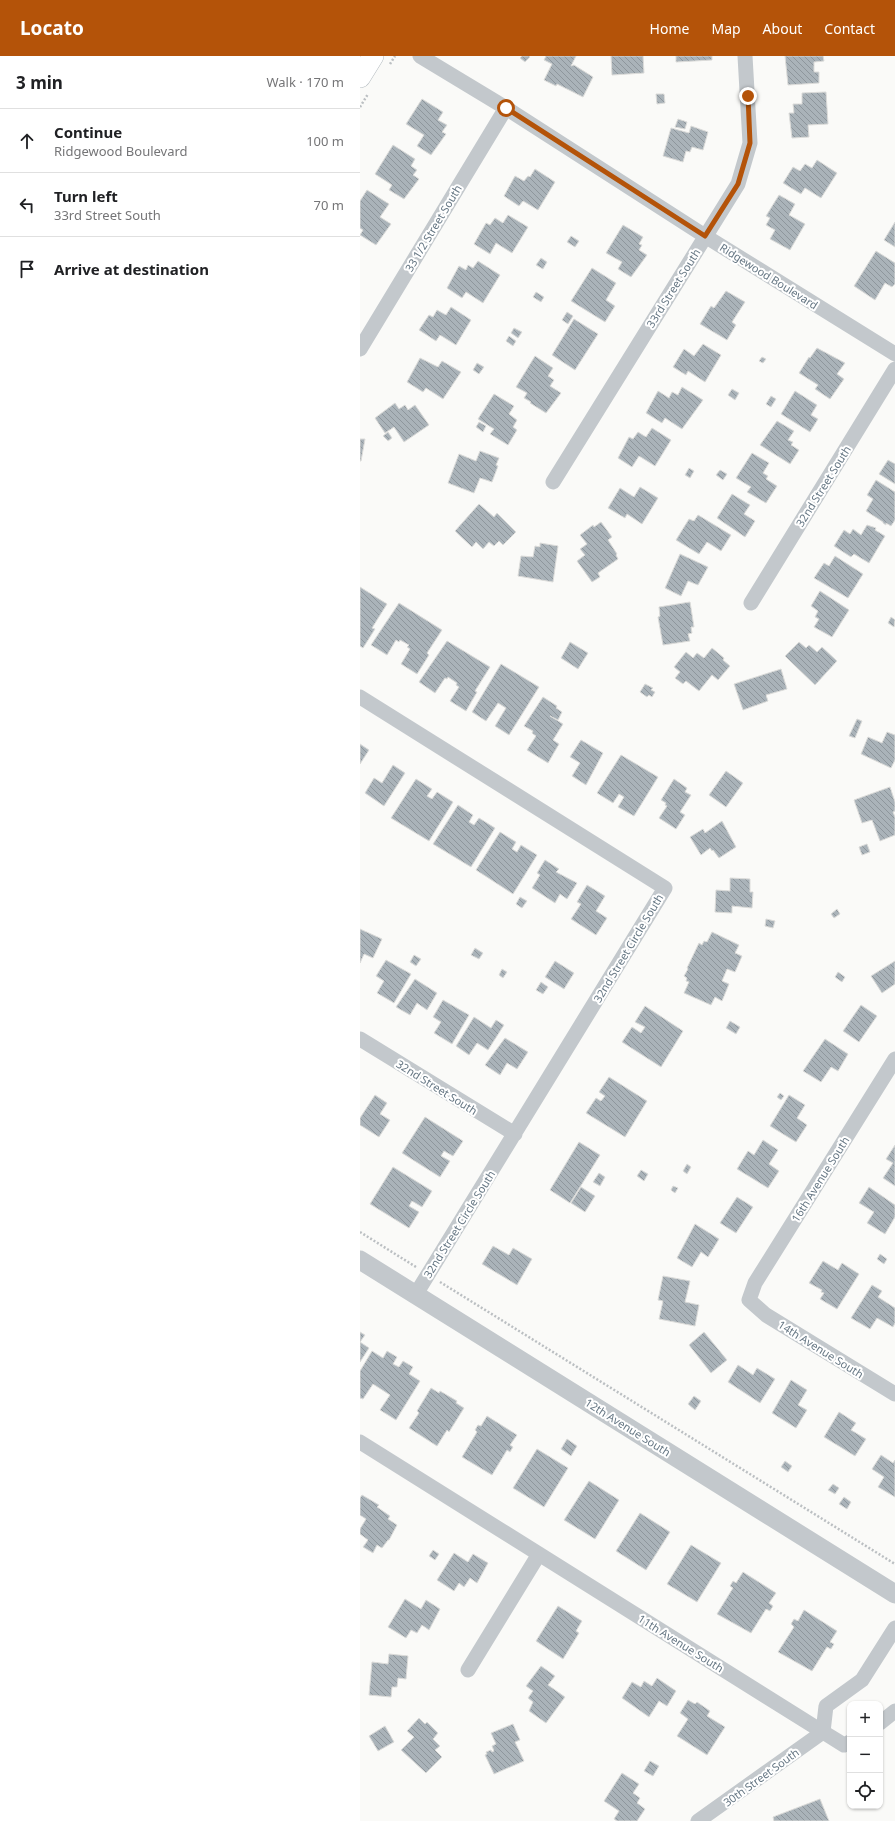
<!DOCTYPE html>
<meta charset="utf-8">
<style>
body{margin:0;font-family:"Noto Sans",sans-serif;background:#f6f6f6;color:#202124}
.controls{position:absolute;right:12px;bottom:12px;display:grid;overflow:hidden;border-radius:8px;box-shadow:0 1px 3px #0004}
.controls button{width:36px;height:36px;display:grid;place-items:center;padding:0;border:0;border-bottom:1px solid #e0e0e0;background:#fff;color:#202124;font:20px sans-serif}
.stop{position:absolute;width:12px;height:12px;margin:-9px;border:3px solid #b45309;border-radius:50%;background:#fff}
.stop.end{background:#b45309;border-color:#fff;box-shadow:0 1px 4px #0008}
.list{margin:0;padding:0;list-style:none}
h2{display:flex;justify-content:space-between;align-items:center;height:52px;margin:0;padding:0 16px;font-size:17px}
h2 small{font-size:13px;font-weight:400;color:#757577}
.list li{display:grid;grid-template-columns:26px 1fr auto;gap:12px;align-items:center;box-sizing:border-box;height:64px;padding:0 16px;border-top:1px solid #e0e0e0}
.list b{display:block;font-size:15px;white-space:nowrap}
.list p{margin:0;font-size:13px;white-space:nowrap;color:#757577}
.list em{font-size:13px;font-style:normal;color:#757577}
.icon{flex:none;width:22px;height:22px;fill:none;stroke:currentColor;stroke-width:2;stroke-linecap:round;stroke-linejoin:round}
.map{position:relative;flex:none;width:535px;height:1765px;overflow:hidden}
header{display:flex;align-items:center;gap:24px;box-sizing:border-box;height:56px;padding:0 20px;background:#b45309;color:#fff}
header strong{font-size:19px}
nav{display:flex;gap:22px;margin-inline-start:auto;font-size:14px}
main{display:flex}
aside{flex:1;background:#fff}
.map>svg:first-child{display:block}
.building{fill:url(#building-back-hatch);stroke:#dcdcda}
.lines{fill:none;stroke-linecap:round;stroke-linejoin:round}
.secondary-casing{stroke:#b3babf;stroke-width:22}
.path{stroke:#bbbfc2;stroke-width:2.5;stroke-dasharray:2 2;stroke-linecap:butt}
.minor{stroke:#c3c8cc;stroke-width:15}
.tertiary{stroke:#c3c8cc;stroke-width:19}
.secondary{stroke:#fff;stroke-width:21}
.route{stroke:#b45309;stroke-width:5}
.labels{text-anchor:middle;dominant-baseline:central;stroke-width:4;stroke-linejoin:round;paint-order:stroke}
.street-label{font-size:11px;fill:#657683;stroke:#fff}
</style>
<header>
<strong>Locato</strong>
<nav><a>Home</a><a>Map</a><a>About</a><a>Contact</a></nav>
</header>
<main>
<aside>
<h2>3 min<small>Walk · 170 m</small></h2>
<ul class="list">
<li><svg class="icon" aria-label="ahead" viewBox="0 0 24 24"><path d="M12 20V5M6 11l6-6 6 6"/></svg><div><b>Continue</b><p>Ridgewood Boulevard</p></div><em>100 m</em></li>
<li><svg class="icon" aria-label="left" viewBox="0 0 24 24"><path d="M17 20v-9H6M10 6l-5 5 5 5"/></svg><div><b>Turn left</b><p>33rd Street South</p></div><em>70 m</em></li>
<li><svg class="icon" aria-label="arrive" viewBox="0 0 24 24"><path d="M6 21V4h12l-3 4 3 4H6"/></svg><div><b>Arrive at destination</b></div></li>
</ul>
</aside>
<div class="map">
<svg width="535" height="1765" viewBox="0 0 535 1765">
<defs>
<pattern id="building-back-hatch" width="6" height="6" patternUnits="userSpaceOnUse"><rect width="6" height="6" fill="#aab3b9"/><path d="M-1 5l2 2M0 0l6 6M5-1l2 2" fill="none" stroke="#8e969c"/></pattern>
</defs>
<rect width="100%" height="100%" fill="#fafaf8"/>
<path class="building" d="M162,0H169L170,1L165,6L160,2Z
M186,0H216L211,10L214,9L233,21L223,41L197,28L196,30L184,24L192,8L184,4Z
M251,0H283L284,17L252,19Z
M316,0H352V4L316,6Z
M425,0H463L464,5L454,6V16H459V27L428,29Z
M466,36L468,68L448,69L449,81L432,82L429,57H434L433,48H442V37Z
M296,38H304L305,47L297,48Z
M62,43L83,56L78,64L87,69L82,76L86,78L71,99L57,90L64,79L46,68Z
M318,63L327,66L325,73L315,71Z
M331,70L348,76L343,94L332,91L330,96L326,95L323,106L303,100L311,72L329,77Z
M33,89L55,103L51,110L57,114L53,119L59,123L44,143L29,134L32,129L15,118Z
M457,104L477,117L461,142L445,132L441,138L423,127L433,111L440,115L445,108L452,112Z
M175,113L195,126L178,154L163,145L159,150L144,140L155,120L164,125L168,120L170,121Z
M7,134L29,148L20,161L31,168L16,189L0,179L3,174L0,172V145Z
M419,139L435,148L429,159L445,168L430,194L410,183L415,174L406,169L410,162L406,160Z
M148,159L168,171L152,197L136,187L130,198L114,188L126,167L130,169L135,162L143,167Z
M535,166V191L524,184Z
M263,169L283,181L279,188L282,189L279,194L287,199L271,221L258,213L262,206L246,197Z
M211,180L219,185L215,191L207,186Z
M516,195L535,207V228L532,231L525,227L515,244L494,230Z
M181,202L187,206L183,213L176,209Z
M118,205L140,219L123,247L106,236L102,242L87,232L99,210L106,214L108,209L113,212Z
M232,212L256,227L246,244L255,250L245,266L211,245Z
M366,235L385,246L372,266L376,269L367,284L340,268L351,250L354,252Z
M176,236L184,241L181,246L173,241Z
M91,251L111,264L96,289L80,279L76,285L59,274L69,259L73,261L77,254L86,259Z
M207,256L213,260L208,268L202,264Z
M214,263L238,278L215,314L192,299Z
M154,272L162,276L158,282L151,277Z
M149,280L156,285L153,290L146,285Z
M343,288L361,299L345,326L328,315L326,319L313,311L324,293L334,300Z
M457,292L485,307L477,318L484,323L470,343L455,333L458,329L439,317L449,301L450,302Z
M175,300L193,312L188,320L194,324L190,330L201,337L186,357L170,347L171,346L164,342L167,337L156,331Z
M402,301L406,303L403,307L399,305Z
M60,302L78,311L82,305L101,316L83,343L66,332L63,336L47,326Z
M117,307L124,311L119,318L113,314Z
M322,331L343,344L322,373L305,362L302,367L286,357L298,335L309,342L312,336L318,339Z
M372,333L379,337L375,344L368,339Z
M435,335L457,349L451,359L458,363L450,376L421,358Z
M134,338L154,350L149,358L157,364L153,371L157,374L148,389L130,378L134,373L118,363Z
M411,340L416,343L411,351L406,348Z
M35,347L39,353L45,349L48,354L55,349L69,369L44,386L34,371L25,377L15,362Z
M417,365L434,375L428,384L433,386L431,389L439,394L430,408L400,389Z
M119,366L126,370L123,376L116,371Z
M292,372L311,384L295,410L279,400L272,411L258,402L269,381L273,383L278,376L286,381Z
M28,376L32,382L28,385L23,380Z
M0,383H5L1,405H0Z
M120,395L139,402L136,409L138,410L132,426L120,422L114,437L88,427L99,398L116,405Z
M392,397L409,407L403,417L408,420L406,423L417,430L406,447L387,436L391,431L376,422Z
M528,404L535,408V428L519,418Z
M329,412L334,415L330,422L325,419Z
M360,414L367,418L363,424L356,419Z
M516,424L535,436V464L531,470L526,467V469L523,467V466L506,455L513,443L507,439Z
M280,431L298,442L282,468L267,458L265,462L248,452L260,432L274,441Z
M372,438L390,449L384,458L395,465L385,481L357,462Z
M119,448L134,461L137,457L156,476L143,489L139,485L134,490L129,486L123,493L116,486L112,491L95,475Z
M338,459L371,479L361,495L347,486L339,498L316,484L329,463L334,465Z
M241,466L252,481L248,484L257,498L256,499L258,503L238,517L240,521L232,526L217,505L225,499L220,493L227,488L220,479L233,469L234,471Z
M507,469L516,472L515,474L525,480L509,507L494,498L491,501L474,490L484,474L490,478L493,473L501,479Z
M180,487L198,490L193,526L158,520L161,500L173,501L175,490L180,491Z
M320,498L348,511L338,529L328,525L321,540L305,532Z
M475,500L503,518L488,542L454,522L464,507L469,510Z
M0,531L27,548L12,572L15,573L3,592L0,590Z
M460,535L489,554L472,581L454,571L459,563L455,561L458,555L451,550Z
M330,546L334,571H331L332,577L328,578L330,585L303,589L298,561L300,560L299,551Z
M39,547L82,574L67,597L69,599L57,618L41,608L50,593L47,591L49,589L40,584L39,586L36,584L27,599L11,589Z
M531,561L535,564L534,571L528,567Z
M87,585L130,611L115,635L117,636L106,655L90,645L99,631L96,629L97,627L88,621L87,623L85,622L75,637L59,626Z
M210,586L228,597L218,613L201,602Z
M439,586L446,592L449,589L457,596L462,591L477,605L455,629L425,600Z
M352,592L364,602L363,604L370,610L358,624L352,619L339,635L326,625L323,628L315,622L320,616L314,611L326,596L333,602L337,597L344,602Z
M141,608L179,631L149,679L135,670L146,652L138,647L126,665L112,656Z
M421,613L427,633L406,639L408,645L383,654L374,628Z
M285,628L293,632L291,634L295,636L292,641L289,639L287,641L280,636Z
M183,641L197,650L196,652L202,656L198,664L190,660L203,668L193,684L199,688L188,707L167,694L176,680L172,677L173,675L164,670Z
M497,663L502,665L495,682L489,680Z
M527,676L535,679V704L531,712L501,698L508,681L522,687Z
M221,684L243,697L226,729L212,720L220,707L210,701Z
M0,688L9,694L0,708Z
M261,699L298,721L274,760L258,751L264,741L259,738L253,747L237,737Z
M33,709L45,717L24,750L5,737L14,722L22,727Z
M366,715L383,727L366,751L349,739Z
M56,723L72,733L67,740L72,743L77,736L93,746L69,785L31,762Z
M314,723L327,732L325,736L331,739L320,756L325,759L316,773L299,762L307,750L305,749L306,747L301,744Z
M530,731L535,746V755L533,756L535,761V779L520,785L512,764L502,767L494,744Z
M98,749L113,759L109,766L114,769L119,762L135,772L111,811L73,788Z
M362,765L376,791L359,802L353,794L352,795L350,792L341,799L330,781L343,773L345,777Z
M140,776L156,786L152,793L157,796L161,789L177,799L153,838L116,814Z
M507,788L510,796L502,799L499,791Z
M185,804L199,813L196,816L217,827L207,843L200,838L195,847L172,832L180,819L177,817Z
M370,822L390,823V836H393L392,852L372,850V857L355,856L356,834L370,835Z
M227,829L245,840L236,855L247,862L236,879L211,863L221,848L217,846Z
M160,841L167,845L162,852L156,848Z
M477,853L480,858L474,862L471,858Z
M406,863L415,865L413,872L405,870Z
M0,873L22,883L13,902L4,898L0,907Z
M352,876L379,889L375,897L382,900L375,916L367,913L362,925L369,928L362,945L355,941L351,949L324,937L329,926L326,925L327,922L324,920L328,913L327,912L339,887L342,889L344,885L347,886Z
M115,892L123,897L119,903L111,899Z
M54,899L61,903L56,910L50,906Z
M26,904L51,918L34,947L17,937L24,925L16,920Z
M195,905L214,917L204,933L185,921Z
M535,905V928L522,937L511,920Z
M142,913L147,916L143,922L139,919Z
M478,916L485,921L482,926L475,921Z
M55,923L77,937L67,954L57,947L50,959L36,951Z
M181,926L188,931L183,938L176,934Z
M83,944L109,959L92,988L74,977L81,966L73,961Z
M501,949L517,960L499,986L483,975Z
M285,950L323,975L301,1011L262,986L272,971L281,977L285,971L275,966Z
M114,961L131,972L136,964L144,969L128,994L117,987L109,999L96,990Z
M370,965L380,971L376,978L366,972Z
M145,982L168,996L157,1013L147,1007L140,1019L125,1009Z
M465,983L488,998L478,1015L471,1011L461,1026L443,1015Z
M249,1021L287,1045L265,1081L226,1057L236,1042L241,1045L245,1040L239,1036Z
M420,1037L424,1040L421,1044L417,1041Z
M15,1039L27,1047L20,1058L30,1064L19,1081L0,1069V1062Z
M429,1039L445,1049L437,1062L447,1069L436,1086L410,1070Z
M65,1061L103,1085L93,1100L84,1095L81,1100L90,1105L80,1121L42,1097Z
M403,1084L418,1094L409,1108L419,1115L408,1132L377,1113L388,1095L394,1099Z
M219,1086L240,1099L210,1147L190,1134Z
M535,1089V1130L523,1122L533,1107L526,1103Z
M327,1108L331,1111L327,1118L323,1115Z
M33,1111L72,1135L62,1151L52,1145L49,1150L59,1156L49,1172L10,1148Z
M281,1114L288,1118L284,1125L277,1120Z
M239,1117L245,1121L240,1130L233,1126Z
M313,1130L318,1132L315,1137L311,1134Z
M221,1131L235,1140L225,1156L211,1147Z
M509,1131L535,1149V1161L525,1178L507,1167L514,1156L499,1147Z
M377,1141L393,1151L376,1177L360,1167Z
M335,1168L359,1183L348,1201L341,1196L332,1211L317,1202Z
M133,1190L149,1199L153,1192L172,1203L157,1229L122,1208Z
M520,1198L527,1203L524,1208L517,1203Z
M463,1205L478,1214L482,1207L499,1218L477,1253L460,1243L464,1237L461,1236L462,1234L449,1227Z
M303,1220L330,1225L325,1246L339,1249L335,1270L299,1263L303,1245L298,1244Z
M512,1229L522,1235L518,1241L535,1252V1267L533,1271L517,1262L510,1273L491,1262Z
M0,1276L5,1279L0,1286L9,1292L0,1306Z
M344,1276L367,1304L351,1317L329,1289Z
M12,1295L23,1302L27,1295L37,1301L33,1308L39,1311L43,1305L53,1311L49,1318L60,1325L36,1364L20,1354L30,1339L13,1328L3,1343L0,1342V1315Z
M378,1309L393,1319L397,1312L415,1323L400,1347L368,1326Z
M431,1324L447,1334L438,1349L447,1354L436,1372L412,1357Z
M71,1332L79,1337L80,1335L97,1345L96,1347L104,1352L89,1376L87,1374L77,1390L49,1372L59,1357L57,1355Z
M334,1340L341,1345L335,1354L328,1348Z
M479,1356L496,1367L491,1374L506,1383L495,1400L464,1381Z
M127,1360L157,1379L150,1389L153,1391L150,1396L147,1394L132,1419L102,1401L117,1376L115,1374L118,1369L121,1370Z
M207,1383L217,1390L211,1400L201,1393Z
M177,1393L208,1412L184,1451L153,1432Z
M521,1399L533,1407L535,1404V1441L518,1431L524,1421L512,1413Z
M425,1405L432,1410L428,1416L421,1411Z
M229,1425L259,1444L235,1483L204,1464Z
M473,1428L479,1432L475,1438L468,1434Z
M2,1439L19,1449L17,1451L30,1460L28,1463L37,1469L29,1484H28L22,1492L17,1489L13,1497L3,1491L8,1484L0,1478V1473L6,1463L0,1459V1442Z
M484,1441L491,1446L487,1453L479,1448Z
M280,1457L310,1476L286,1514L256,1495Z
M331,1489L361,1507L337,1546L307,1528Z
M73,1494L79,1498L75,1504L69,1500Z
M94,1497L108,1506L113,1498L128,1507L117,1527L110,1522L104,1531L99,1527L94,1535L77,1524Z
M383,1516L416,1537L409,1547L413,1550L410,1555L406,1553L391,1577L357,1558L373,1532L370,1530L373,1525L376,1527Z
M45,1543L61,1553L66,1544L80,1553L69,1574L62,1569L57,1577L51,1574L46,1582L28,1571Z
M198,1550L222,1565L216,1575L219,1577L203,1603L176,1585Z
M444,1554L477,1575L470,1586L474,1588L471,1593L467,1591L452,1615L418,1596L434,1571L431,1568L434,1563L438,1565Z
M29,1598L48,1600L46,1623L38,1622L37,1631H32L31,1641L9,1639L12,1606L28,1608Z
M181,1610L195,1620L188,1629L205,1641L186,1667L169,1655L173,1646L168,1642L173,1635L166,1630Z
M297,1622L316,1635L307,1650L299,1645L289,1661L262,1642L272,1626L281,1631L284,1625L292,1630Z
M328,1644L335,1648L337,1646L350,1655L347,1660L365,1671L347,1699L317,1680L328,1663L320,1657Z
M59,1662L65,1668L67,1666L78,1677L73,1683L80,1690L75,1694L82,1701L66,1717L41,1694L54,1681L47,1675Z
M153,1668L160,1684L155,1686L164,1705L134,1718L125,1699L127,1698L126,1696L131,1694L132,1696L134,1695L132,1690L136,1688L131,1677Z
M25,1670L34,1686L18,1695L9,1680Z
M290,1705L299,1710L293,1720L284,1715Z
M262,1717L279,1728L273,1737L280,1742L277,1747L285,1753L277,1765H257L254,1763L259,1755L244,1745Z
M460,1743L469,1765H414L413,1761Z"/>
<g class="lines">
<defs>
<path id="secondary" d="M0,21L13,0"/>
</defs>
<use href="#secondary" class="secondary-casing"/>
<path class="path" d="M30,8L35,0
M0,51L8,38
M0,1176L56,1211
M80,1226L535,1508"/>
<path class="minor" d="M60,0L146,52L345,180L535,298
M0,293L146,52
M193,426L378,128L390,87L385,0
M391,547L535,313
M0,641L305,832L56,1238
M0,983L155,1078
M535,1003L395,1227L389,1244L406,1259L535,1338
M0,1386L463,1676L484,1689L490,1686
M108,1614L179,1498
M520,1667L535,1655
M338,1765L463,1676L466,1650L502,1624L535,1572"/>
<path class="tertiary" d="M0,1204L535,1538"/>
<use href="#secondary" class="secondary"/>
</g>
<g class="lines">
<path class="route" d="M146,52L345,180L378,128L390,87L388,40"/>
</g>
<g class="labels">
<g class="street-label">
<text transform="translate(73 172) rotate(-59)">33 1/2 Street South</text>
<text transform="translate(409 220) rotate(32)">Ridgewood Boulevard</text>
<text transform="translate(313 232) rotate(-58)">33rd Street South</text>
<text transform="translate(463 430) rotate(-58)">32nd Street South</text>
<text transform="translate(268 892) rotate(-59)">32nd Street Circle South</text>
<text transform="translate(77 1031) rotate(32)">32nd Street South</text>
<text transform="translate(460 1123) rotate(-58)">16th Avenue South</text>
<text transform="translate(99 1168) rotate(-58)">32nd Street Circle South</text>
<text transform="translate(461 1293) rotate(32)">14th Avenue South</text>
<text transform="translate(268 1371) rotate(32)">12th Avenue South</text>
<text transform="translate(321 1587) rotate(32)">11th Avenue South</text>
<text transform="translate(401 1721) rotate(-36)">30th Street South</text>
</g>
</g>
</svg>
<div class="controls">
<button>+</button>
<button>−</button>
<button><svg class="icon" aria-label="locate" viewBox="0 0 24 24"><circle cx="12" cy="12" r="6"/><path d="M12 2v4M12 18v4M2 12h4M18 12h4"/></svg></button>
</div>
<div class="stop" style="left:146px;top:52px"></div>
<div class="stop end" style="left:388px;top:40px"></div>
</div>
</main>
